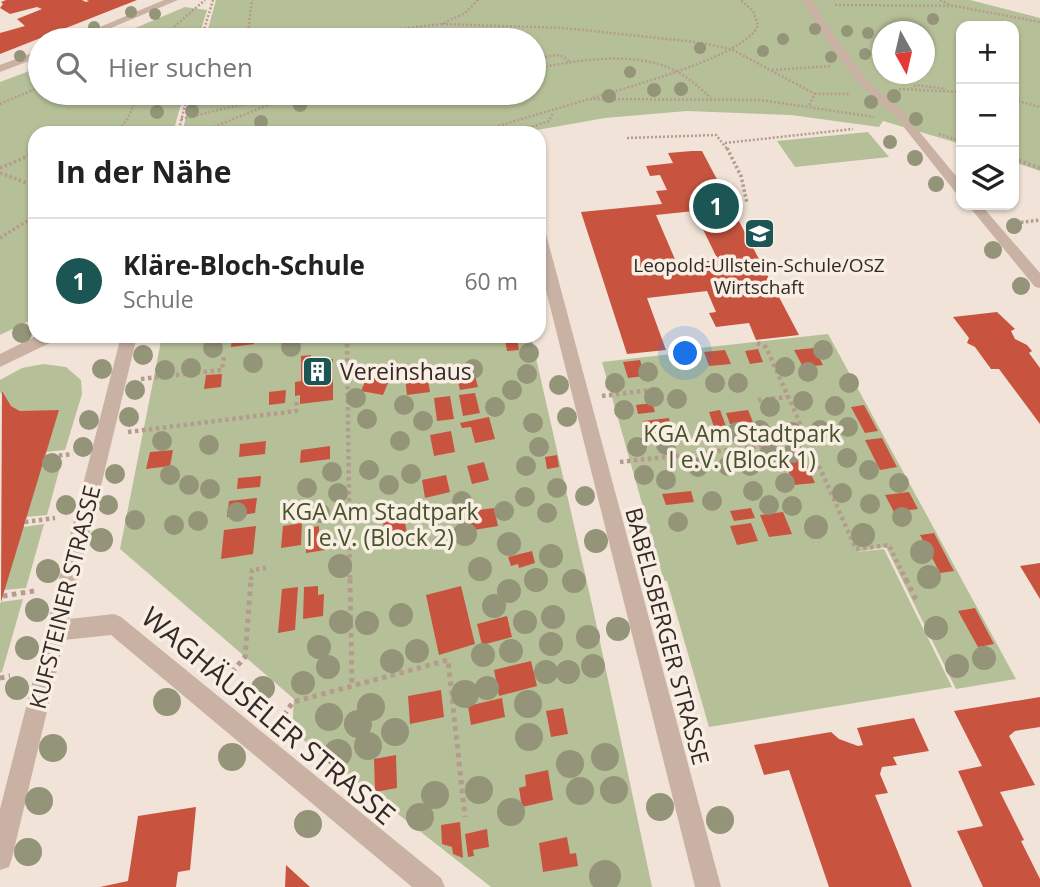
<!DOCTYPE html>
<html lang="de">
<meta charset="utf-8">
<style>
body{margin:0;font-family:"Open Sans",sans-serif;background:#f6f6f6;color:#222}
.controls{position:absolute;right:21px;top:21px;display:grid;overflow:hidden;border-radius:14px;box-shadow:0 2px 5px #0004}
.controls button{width:63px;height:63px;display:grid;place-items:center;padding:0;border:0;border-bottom:2px solid #e0e0e0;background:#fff;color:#222;font:35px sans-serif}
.compass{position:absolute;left:872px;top:21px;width:63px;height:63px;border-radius:50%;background:#fff;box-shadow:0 2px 5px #0004;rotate:172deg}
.you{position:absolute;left:686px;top:354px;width:24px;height:24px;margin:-18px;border:5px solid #fff;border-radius:50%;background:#1a73e8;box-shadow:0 0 0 10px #1a73e833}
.badge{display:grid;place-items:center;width:46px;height:46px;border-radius:50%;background:#1b5655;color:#fff;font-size:23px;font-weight:700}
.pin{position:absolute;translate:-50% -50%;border:4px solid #fff;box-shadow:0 2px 7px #0006}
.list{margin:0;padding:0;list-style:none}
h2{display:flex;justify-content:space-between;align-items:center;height:91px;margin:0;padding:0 28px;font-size:30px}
h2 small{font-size:23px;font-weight:400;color:#767676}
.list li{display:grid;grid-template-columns:46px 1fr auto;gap:21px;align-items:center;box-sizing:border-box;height:126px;padding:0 28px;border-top:2px solid #e0e0e0}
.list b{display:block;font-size:26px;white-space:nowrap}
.list p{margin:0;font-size:23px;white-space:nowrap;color:#767676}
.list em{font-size:23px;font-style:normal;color:#767676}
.icon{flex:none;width:38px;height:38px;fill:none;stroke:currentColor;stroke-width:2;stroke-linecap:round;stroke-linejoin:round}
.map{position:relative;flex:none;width:1040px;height:887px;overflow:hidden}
.search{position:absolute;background:#fff;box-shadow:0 2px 5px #0004;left:28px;top:28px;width:518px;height:77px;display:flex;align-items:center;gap:18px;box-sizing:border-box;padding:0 24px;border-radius:38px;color:#767676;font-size:26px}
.panel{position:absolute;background:#fff;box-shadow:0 2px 5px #0004;left:28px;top:126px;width:518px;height:217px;border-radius:21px}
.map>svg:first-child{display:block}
.green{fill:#b6c098;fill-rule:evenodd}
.building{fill:#c8543f;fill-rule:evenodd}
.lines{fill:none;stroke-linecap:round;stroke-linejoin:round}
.path-far3{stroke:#b59b8e;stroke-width:2.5;stroke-dasharray:2 2;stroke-linecap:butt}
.path-far2{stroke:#b59b8e;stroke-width:3.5;stroke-dasharray:2.5 2.5;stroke-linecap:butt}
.path-far1{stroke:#b59b8e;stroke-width:4.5;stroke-dasharray:3.5 3.5;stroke-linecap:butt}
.path{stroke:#b59b8e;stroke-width:5;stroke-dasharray:4.5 4.5;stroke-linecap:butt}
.minor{fill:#c9b2a4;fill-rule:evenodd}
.tree{fill:#949478}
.labels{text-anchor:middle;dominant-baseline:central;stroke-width:7;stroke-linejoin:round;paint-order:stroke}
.far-poi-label{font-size:19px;fill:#342926;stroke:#f9eee4}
.poi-label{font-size:23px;fill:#342926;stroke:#f9eee4;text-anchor:start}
.park-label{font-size:23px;fill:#475329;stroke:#f9eee4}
.street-label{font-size:23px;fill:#342926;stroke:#f9eee4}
.near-street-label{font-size:28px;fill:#342926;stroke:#f9eee4}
</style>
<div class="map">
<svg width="1040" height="887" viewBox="0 0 1040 887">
<rect width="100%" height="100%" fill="#f1e3d8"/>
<path class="green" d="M216,0H970L1040,18V171L1014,162V26H961V144L883,121L879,127L791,115L687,111L605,118L520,133H182L192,93H534V40H205ZM883,32H925V74H883Z
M185,7L207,10L198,40H107Z
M40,67V93H184L173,133H35V318L0,335V82Z
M868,132L889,157L795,167L777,141Z
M828,334L1016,679L956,689L886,547L854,552L884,549L952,687L709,727L667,581H664L602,362L672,354V351Z
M162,336H531L593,609L652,887H491L292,731L294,699L120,549Z
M43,364L66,367L81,380L82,394L65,450L46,452L20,411L11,406L0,392V380L22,368Z
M62,460L47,515L26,517L43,462Z
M44,524L26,588L4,590L23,527Z
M23,599L2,672L0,673V604L1,602Z"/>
<path class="building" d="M6,0H82L86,2L89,1L86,0H137L0,54V33L25,26L17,19L42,9L37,7L10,14L0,8L3,4L1,2Z
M692,151H702L799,335L756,340L749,323L716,327L709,313L716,312L707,291L647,298L666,350L627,354L581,212L662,204L656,191L667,190L660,175L650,176L646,166L673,163L668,153ZM694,211L718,260L677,264L656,215Z
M997,312L1015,329L1011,331L1015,339L1027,345L1032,351L1029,353L1040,368V424L999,369H991L975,347L967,343L969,338L953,317Z
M232,336H254V344L231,347Z
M517,338L519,350L507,351L505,339Z
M814,348L823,365L803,367L794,350Z
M758,349L763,362L750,364L745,351Z
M725,350L731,364L709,366L704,352Z
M311,355L310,362L333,359V400L300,404V395L295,396V382L301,381V356Z
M640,360L645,376L628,378L623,362Z
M474,372L478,387L460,390L456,374Z
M222,374L221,387L204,389L206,375Z
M427,375L430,392L407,395L405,378Z
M367,377L385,379L383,383H388L383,395L361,391Z
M286,390L285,403L269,405V392Z
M2,391L11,406L20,411L59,410L1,602Z
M475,393L480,413L463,416L459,395Z
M450,396L454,419L437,421L434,398Z
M652,403L655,412L638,414L636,405Z
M864,405L878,431L865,433L851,407Z
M720,410L727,429L715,430L709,412Z
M748,410L753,422L730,424L726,413Z
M489,417L495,439L475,443L471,427L462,428L460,423Z
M669,418L671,433L647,435L643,421Z
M451,431L455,452L434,456L430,435Z
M882,438L897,467L880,470L865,440Z
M266,441L265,454L239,457L240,444Z
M330,446V459L300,463L301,450Z
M173,450L170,466L146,469L150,452Z
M557,455L559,467L547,469L545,457Z
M804,458L815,483L794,485L784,460Z
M484,462L489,480L472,484L467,466Z
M446,475L450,492L425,498L422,480Z
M261,476L260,487L237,489L238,478Z
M691,491L694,502L666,505L662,494Z
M909,492L918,509L894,512L885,495Z
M257,498L255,513L242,515L243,506L233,508L232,516L227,517L229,501Z
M494,508L498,526L468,531L465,512Z
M751,508L755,518L734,521L730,511Z
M783,512L792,534L769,537L760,515Z
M404,517L408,539L387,544L383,522Z
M302,523L301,545L281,548L283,526Z
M751,523L758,541L737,545L730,526Z
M256,526L253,554L221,559L224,530Z
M319,526V533L325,532V550L306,553V528Z
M934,533L954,571L940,573L920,535Z
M532,551L535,563L519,568L518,564L511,566L508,557Z
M1040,563V599L1020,566Z
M318,586V595L324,594L323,616L303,619L304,587Z
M461,586L475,644L439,655L426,595Z
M298,587L295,630L278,633L282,589Z
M975,608L994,644L978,647L958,611Z
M507,616L512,637L482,645L477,624Z
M531,661L537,686L499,696L494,670Z
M441,690L444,717L410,724L408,696Z
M1040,697V727L1015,731L1009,736L1035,785L1000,792L1024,840L1021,841L1040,879V887H983L957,831L983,826L958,771L982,766L954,711Z
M502,698L505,717L471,725L468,706Z
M563,708L568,734L551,737L546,711Z
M914,718L929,751L893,757L897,765L882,767L880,774L888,793L875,795L912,887H829L789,770L764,775L754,745L831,732L839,739L858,746L863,745L857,728Z
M396,755L397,788L375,792L374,759Z
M548,770L553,800L522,807L519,788L526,786L525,775Z
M196,807L190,870L178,872L176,887H100L128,881L138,816Z
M460,822L463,858L453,854L452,847L442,844L441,825Z
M487,829L489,847L473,850L474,856L468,857L465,834Z
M567,837L570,854L576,853L578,866L543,872L539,843Z
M286,865L310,887H285Z"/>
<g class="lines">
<path class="path-far3" d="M940,0L950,5
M835,5L954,6L1040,22
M442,24L564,28L696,42L731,49L815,94
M159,40L205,0
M201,40L213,0
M247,40L252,0
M310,40L346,29L382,31L442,24L465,13L478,0
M471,40L502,29
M542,67V58C554,55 562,52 570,63
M534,69C577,60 635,50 676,71C689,78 700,88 711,98
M772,70L830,66
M899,89L961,92
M911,89L916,85L946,89
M258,93L276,98L307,93
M593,98C626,87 748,56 758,25L753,11L741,0
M1014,100L1040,107
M0,104L40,87
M809,105L815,94H850
M181,119L269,98
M117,133L128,118L139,93
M178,133L188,93
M199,133L283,99
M475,133L589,99L761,100L874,117
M513,133L549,121L553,112
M939,134L961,141
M627,138L716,135L728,150
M725,143L853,129"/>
<path class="path-far2" d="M727,148L741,176L747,203
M1014,159L1040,168
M0,168L35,153
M0,173L35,186
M1016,223L1040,220
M0,238L35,216
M347,336V339"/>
<path class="path-far1" d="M347,337L350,580
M757,343L766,347L856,549L889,545L906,580
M141,379L222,370L224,357
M602,396L659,389
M758,400L788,397
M128,432L296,411L297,398
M45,457L73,454
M620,462L808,441
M25,522L55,518
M251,580L252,570L266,568"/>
<path class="path" d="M350,579L352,686
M906,579L917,602
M3,596L34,591
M232,672L245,657L251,579
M0,678L10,676
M284,715L293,702L448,660L465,817"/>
<path class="minor" d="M164,0H178L82,40H69Z
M802,0H812L835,37L866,79L903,112L961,182V194L956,193L895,116L858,83L825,38Z
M40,50V57L0,72V65Z
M968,205H981L1040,273V288L1035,287Z
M539,229L546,234L721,887H695L539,262Z
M36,336H58L56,340L0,367V354Z
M121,336H137L69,619L114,614L121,617L441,878L445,887H412L111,635L64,640L12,858L9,867L0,870V809Z"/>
</g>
<g class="tree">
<circle cx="131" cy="12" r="6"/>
<circle cx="155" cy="14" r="6"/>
<circle cx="933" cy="19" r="6"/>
<circle cx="94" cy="27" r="6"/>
<circle cx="815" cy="29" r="6"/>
<circle cx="847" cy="31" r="6"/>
<circle cx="868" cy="33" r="6"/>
<circle cx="783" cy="39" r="6"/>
<circle cx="700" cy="48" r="6"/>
<circle cx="763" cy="51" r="6"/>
<circle cx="865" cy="54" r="6"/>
<circle cx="20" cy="56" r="6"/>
<circle cx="831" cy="57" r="6"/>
<circle cx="630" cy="72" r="6"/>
<circle cx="681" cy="89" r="7"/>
<circle cx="654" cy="90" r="7"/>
<circle cx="609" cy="96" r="7"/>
<circle cx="894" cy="96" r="7"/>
<circle cx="871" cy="102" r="7"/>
<circle cx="300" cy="105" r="7"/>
<circle cx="192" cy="111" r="7"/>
<circle cx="157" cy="112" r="7"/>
<circle cx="916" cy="119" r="7"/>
<circle cx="261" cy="122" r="7"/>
<circle cx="890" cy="142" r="7"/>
<circle cx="915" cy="158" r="8"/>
<circle cx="936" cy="184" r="8"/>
<circle cx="1014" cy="226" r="8"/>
<circle cx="993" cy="250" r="9"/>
<circle cx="1021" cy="286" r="9"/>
<circle cx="22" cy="333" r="10"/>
<circle cx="291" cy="347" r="10"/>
<circle cx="213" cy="348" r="10"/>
<circle cx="823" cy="350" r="10"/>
<circle cx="529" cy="353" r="10"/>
<circle cx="143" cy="355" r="10"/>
<circle cx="253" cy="363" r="10"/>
<circle cx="785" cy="367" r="10"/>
<circle cx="191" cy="368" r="10"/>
<circle cx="102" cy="369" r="10"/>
<circle cx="473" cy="369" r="10"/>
<circle cx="165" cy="370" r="10"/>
<circle cx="648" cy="372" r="10"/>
<circle cx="808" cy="372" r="10"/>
<circle cx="527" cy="374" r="10"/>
<circle cx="615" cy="383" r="10"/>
<circle cx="715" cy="383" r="10"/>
<circle cx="738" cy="383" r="10"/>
<circle cx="849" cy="383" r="10"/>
<circle cx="559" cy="385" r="10"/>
<circle cx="135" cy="390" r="10"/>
<circle cx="512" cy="390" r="10"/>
<circle cx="654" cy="397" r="10"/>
<circle cx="356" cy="398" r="10"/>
<circle cx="677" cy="399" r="10"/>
<circle cx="803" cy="401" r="10"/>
<circle cx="404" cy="405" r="10"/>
<circle cx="835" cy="406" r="10"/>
<circle cx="495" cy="407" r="10"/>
<circle cx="770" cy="407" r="10"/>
<circle cx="624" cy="410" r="10"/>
<circle cx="129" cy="417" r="10"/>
<circle cx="567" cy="417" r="10"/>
<circle cx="367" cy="419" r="10"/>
<circle cx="89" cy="420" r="10"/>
<circle cx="423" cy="421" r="10"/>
<circle cx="533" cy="423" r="10"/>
<circle cx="848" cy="427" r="10"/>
<circle cx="760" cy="430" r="10"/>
<circle cx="820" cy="430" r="10"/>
<circle cx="737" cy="432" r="10"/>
<circle cx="792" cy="432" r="10"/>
<circle cx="162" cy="441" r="10"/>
<circle cx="400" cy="441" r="10"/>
<circle cx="209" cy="445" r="10"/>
<circle cx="666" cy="445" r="10"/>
<circle cx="83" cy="447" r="10"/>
<circle cx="539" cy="447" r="10"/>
<circle cx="637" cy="447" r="10"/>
<circle cx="793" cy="453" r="10"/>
<circle cx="769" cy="454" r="10"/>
<circle cx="847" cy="458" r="10"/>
<circle cx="52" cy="463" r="10"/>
<circle cx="526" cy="466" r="10"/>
<circle cx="728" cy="466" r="10"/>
<circle cx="750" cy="466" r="10"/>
<circle cx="698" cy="467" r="10"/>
<circle cx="369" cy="470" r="10"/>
<circle cx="869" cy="470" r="10"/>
<circle cx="332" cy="472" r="10"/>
<circle cx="115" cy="474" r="10"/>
<circle cx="411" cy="474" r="10"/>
<circle cx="170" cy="475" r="10"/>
<circle cx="644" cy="475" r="10"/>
<circle cx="666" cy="480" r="10"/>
<circle cx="785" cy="483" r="10"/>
<circle cx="899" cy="483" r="10"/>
<circle cx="189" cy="485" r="10"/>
<circle cx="389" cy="485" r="10"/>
<circle cx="307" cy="488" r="10"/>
<circle cx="557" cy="488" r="10"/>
<circle cx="210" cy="489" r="10"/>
<circle cx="753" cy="491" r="10"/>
<circle cx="338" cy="493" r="10"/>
<circle cx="842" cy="493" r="10"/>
<circle cx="585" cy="496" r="10"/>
<circle cx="525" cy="497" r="10"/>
<circle cx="462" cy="501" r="10"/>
<circle cx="712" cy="501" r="10"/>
<circle cx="870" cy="504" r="10"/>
<circle cx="66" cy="505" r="10"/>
<circle cx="108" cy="505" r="10"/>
<circle cx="769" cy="505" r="10"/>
<circle cx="792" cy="506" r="10"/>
<circle cx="504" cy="511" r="10"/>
<circle cx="237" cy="512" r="10"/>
<circle cx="320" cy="513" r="10"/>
<circle cx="547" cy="513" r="10"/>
<circle cx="902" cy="517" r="10"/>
<circle cx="135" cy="520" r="10"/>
<circle cx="198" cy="521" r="10"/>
<circle cx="678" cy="522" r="10"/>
<circle cx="174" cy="525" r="10"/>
<circle cx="816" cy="527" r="12"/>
<circle cx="465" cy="534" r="12"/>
<circle cx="863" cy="535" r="12"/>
<circle cx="101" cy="540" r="12"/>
<circle cx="596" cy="541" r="12"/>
<circle cx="509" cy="544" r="12"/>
<circle cx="922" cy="552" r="12"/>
<circle cx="551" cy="556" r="12"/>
<circle cx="340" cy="566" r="12"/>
<circle cx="480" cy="569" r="12"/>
<circle cx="48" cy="571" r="12"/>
<circle cx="929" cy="577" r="12"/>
<circle cx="536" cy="580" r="12"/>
<circle cx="574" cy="581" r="12"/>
<circle cx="509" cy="591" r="12"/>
<circle cx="494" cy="606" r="12"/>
<circle cx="37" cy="610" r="12"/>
<circle cx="401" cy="615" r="12"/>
<circle cx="553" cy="617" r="12"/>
<circle cx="341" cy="622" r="12"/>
<circle cx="525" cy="622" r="12"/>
<circle cx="367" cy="623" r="12"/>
<circle cx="936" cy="628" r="12"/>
<circle cx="618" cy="629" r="12"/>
<circle cx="588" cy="637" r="12"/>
<circle cx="551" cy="644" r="12"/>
<circle cx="319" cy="647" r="12"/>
<circle cx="27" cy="648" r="12"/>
<circle cx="417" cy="651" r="12"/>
<circle cx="511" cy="651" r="12"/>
<circle cx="483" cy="655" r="12"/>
<circle cx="984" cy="658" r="12"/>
<circle cx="392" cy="661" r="12"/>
<circle cx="593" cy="666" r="12"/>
<circle cx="957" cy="666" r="12"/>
<circle cx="328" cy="667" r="12"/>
<circle cx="546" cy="672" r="12"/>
<circle cx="568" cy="672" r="12"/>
<circle cx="303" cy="683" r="12"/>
<circle cx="17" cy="688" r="12"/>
<circle cx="263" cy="688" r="12"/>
<circle cx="487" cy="688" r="12"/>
<circle cx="465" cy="694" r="14"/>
<circle cx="167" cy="702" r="14"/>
<circle cx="528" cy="704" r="14"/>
<circle cx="371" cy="707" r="14"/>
<circle cx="329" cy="717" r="14"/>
<circle cx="358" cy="724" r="14"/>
<circle cx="395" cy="732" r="14"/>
<circle cx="529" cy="737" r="14"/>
<circle cx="368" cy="746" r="14"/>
<circle cx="53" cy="748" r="14"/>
<circle cx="338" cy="753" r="14"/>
<circle cx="232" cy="757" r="14"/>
<circle cx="605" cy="757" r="14"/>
<circle cx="570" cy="764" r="14"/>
<circle cx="479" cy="790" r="14"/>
<circle cx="614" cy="790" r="14"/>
<circle cx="580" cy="791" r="14"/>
<circle cx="435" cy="795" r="14"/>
<circle cx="39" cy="801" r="14"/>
<circle cx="660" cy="807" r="14"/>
<circle cx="511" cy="812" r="14"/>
<circle cx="420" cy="817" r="14"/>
<circle cx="720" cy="820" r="14"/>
<circle cx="308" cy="824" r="14"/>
<circle cx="28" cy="852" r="14"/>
<circle cx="605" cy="876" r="16"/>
</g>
<defs>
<symbol id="school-square" viewBox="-11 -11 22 22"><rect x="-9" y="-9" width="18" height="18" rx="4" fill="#1b5655" stroke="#f9eee4"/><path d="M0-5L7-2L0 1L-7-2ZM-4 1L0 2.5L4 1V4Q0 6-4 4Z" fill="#fff"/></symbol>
<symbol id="building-square" viewBox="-11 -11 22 22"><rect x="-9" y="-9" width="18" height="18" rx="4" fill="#1b5655" stroke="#f9eee4"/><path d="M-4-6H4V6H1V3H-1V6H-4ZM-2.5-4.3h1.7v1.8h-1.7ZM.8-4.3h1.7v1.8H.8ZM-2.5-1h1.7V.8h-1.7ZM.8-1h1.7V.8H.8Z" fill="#fff"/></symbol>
</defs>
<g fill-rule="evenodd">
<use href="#school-square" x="742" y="216" width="35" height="35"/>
<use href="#building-square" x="300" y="354" width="35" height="35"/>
</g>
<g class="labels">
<g class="far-poi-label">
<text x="759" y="265">Leopold-Ullstein-Schule/OSZ<tspan x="759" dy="22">Wirtschaft</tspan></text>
</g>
<g class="poi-label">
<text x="340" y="371">Vereinshaus</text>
</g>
<g class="park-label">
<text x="742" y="433">KGA Am Stadtpark<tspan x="742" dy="26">I e.V. (Block 1)</tspan></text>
<text x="380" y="511">KGA Am Stadtpark<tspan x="380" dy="26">I e.V. (Block 2)</tspan></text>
</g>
<g class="street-label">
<text transform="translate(64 597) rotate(-76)">KUFSTEINER STRASSE</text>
<text transform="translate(668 636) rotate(75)">BABELSBERGER STRASSE</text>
</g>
<g class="near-street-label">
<text transform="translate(269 715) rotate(40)">WAGHÄUSELER STRASSE</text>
</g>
</g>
</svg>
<div class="controls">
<button>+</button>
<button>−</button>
<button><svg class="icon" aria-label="layers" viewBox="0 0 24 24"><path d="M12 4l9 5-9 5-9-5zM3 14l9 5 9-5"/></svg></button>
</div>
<svg class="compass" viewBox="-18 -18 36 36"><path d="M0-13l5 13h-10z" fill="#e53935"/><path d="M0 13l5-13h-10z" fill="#767676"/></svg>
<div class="you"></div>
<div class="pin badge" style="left:716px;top:206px">1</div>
<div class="search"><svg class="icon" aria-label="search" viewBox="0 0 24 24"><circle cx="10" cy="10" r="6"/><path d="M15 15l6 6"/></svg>Hier suchen</div>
<section class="panel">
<h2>In der Nähe<small></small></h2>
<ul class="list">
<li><span class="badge">1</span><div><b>Kläre-Bloch-Schule</b><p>Schule</p></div><em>60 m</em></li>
</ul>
</section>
</div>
